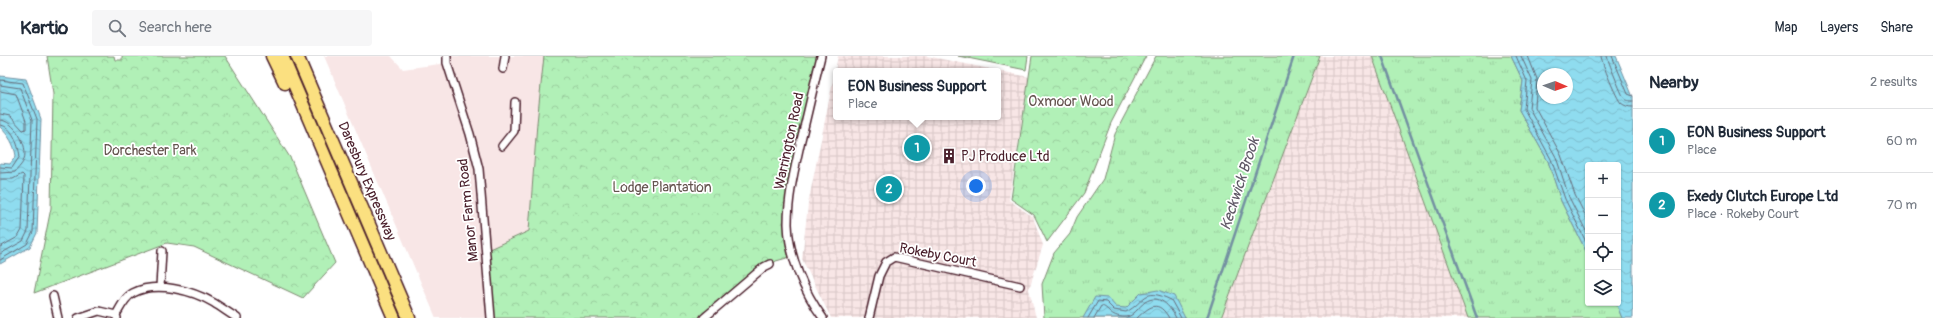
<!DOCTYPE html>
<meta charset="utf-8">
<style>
body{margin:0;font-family:Pangolin,sans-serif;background:#f6f6f7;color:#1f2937}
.controls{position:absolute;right:12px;bottom:12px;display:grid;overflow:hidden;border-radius:4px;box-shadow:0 1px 3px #0004}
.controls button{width:36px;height:36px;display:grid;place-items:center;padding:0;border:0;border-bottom:1px solid #e0e1e3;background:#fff;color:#1f2937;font:20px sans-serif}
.compass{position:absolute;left:1537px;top:12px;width:36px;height:36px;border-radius:50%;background:#fff;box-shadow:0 1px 3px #0004;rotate:92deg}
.you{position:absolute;left:976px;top:130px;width:14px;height:14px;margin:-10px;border:3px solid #fff;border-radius:50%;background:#1a73e8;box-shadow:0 0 0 6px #1a73e833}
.badge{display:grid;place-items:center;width:26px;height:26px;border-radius:50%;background:#111827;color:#fff;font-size:13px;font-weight:700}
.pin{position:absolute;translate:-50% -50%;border:2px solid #fff;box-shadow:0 1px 4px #0006}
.popup{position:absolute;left:833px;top:12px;width:168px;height:52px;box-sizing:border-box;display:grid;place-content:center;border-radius:4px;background:#fff;filter:drop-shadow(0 1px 3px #0005);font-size:13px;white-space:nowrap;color:#747a83}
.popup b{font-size:15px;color:#1f2937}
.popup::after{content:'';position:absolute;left:50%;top:100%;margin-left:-8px;border:8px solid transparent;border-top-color:#fff}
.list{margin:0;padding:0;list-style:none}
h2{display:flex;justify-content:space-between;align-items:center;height:52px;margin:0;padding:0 16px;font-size:17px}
h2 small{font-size:13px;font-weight:400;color:#747a83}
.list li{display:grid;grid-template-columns:26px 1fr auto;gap:12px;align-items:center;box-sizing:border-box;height:64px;padding:0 16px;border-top:1px solid #e0e1e3}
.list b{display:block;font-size:15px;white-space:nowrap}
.list p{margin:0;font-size:13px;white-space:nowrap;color:#747a83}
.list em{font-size:13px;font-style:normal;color:#747a83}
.icon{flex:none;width:22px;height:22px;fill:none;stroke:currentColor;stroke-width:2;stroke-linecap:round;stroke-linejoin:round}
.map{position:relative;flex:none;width:1633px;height:262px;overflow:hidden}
header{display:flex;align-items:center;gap:24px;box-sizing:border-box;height:56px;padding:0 20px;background:#fff;border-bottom:1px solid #e0e1e3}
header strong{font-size:19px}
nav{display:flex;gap:22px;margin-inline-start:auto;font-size:14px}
.search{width:280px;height:36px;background:#f6f6f7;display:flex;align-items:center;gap:10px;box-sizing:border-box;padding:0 14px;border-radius:4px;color:#747a83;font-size:15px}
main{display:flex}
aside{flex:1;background:#fff}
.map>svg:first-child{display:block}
.built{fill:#f8e6e6}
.industrial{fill:url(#industrial-grid);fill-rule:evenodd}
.grass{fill:url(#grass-tufts);stroke:#7e8871}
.forest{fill:url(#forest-crowns);stroke:#7e8871}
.water{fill:url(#water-waves);stroke:#7390a1;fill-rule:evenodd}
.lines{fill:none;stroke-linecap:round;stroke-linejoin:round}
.shore{stroke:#666b79;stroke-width:1}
.stream{stroke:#7390a1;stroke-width:2.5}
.street-casing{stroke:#4a1f2b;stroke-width:10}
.primary-casing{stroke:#4a1f2b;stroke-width:15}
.street{stroke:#fff;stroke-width:7}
.primary{stroke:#fbe080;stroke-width:12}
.labels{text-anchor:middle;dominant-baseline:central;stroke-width:3.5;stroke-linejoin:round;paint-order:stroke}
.park-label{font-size:14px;fill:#64534e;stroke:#fff}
.street-label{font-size:14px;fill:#4a1f2b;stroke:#fff}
.poi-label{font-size:14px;fill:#4a1f2b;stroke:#fff;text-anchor:start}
.water-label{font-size:15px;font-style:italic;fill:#5f5866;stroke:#fff}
</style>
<header>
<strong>Kartio</strong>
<div class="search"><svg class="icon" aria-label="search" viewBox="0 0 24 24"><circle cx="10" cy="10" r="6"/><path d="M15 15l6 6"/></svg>Search here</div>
<nav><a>Map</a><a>Layers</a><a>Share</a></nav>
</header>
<main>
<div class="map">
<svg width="1633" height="262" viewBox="0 0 1633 262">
<defs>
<pattern id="industrial-grid" width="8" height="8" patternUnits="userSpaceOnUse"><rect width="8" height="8" fill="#f8e6e6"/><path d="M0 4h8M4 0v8" fill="none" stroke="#d6c5c5"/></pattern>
<pattern id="grass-tufts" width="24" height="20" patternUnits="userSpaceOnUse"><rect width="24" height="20" fill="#b1f0b7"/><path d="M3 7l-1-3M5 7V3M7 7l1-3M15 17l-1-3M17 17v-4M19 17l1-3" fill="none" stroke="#9acd9e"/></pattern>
<pattern id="forest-crowns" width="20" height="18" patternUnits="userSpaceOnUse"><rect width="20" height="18" fill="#b1f0b7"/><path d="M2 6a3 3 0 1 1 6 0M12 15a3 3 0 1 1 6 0" fill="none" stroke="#9acd9e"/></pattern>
<pattern id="water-waves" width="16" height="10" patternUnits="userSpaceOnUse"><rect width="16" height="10" fill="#8fdcef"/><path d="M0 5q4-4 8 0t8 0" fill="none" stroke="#7dbccd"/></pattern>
</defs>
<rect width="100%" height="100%" fill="#fff"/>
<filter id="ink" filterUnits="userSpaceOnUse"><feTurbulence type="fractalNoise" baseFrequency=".025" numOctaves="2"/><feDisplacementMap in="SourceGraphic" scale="8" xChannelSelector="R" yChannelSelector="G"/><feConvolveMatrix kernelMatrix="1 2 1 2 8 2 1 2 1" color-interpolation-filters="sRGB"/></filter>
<g filter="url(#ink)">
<path class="built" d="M324,0H391L403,13L447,7V0H544L537,67L529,175L486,195L491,262H436Z"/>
<path class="industrial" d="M838,0H927L1029,21L1009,144L1033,161L1043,189L1029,233L1036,262H831L802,203L808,148ZM836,15H998V61H836Z
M1320,0H1372L1468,262H1221Z"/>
<path class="grass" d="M958,0H1028L1026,14Z
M1156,0H1320L1221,262H1044L1042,228L1054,197L1070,178L1077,161L1103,123L1115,78Z
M1372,0H1511L1523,25L1519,54L1548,105L1561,145L1588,199V247H1616L1622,262H1468Z"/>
<path class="forest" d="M47,0H114L115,4H122V0H225L291,103L335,207L303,242L194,191L167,187L34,237L51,152L53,38Z
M544,0H821L791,128L788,169L794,200L776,205L703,262H491L485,195L529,175L537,67Z
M1032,0H1146L1111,67L1084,137L1047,186L1034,159L1011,143Z"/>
<path class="water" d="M1511,0H1616L1633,41V262H1622L1616,247H1618V109H1588V199L1561,145L1548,105L1519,54L1523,25ZM1543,18H1567V42H1543Z
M0,20L26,23L41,63L37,177L30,191L0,208V107L10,108L16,100C14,88 9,80 0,71Z
M1158,234L1174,240L1185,262H1083L1095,241L1108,242L1116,251L1126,252L1141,237Z"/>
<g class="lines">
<path class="shore" d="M1516,0L1527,25L1524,53L1551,103L1565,143L1588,190
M1521,0L1532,24L1529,52L1556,101L1569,141L1588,179
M1528,0L1537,23L1535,51L1561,99L1575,139L1588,165
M1601,0C1601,6 1617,43 1621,47C1625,50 1628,51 1633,51
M1607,0C1607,3 1622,39 1624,42C1627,45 1630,45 1633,45
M1612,0L1628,38L1633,40
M0,24L23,27L37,63L33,176L27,188L0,204
M0,29L20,32L32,64L28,175L23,185L0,198
M0,35L16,38L26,65V73L23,74L10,60L0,58
M0,64C14,64 29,90 24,103C23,108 18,112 15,116L0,117
M0,69C13,70 18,89 20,100L12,112L0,111
M0,123H13L22,118L24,120L22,174L18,181L0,191
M1088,262L1098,245L1106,246L1114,254L1126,256C1146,246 1142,230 1171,244L1181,262
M1094,262L1101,250C1109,251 1109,261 1125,261C1134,261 1138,251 1145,246C1159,237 1170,250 1176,262
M1137,262C1150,250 1158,243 1169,262"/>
<path class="stream" d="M1382,0L1477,262
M1207,262L1294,0"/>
<defs>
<path id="street" d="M447,0V7L470,78L479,113L491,262
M821,0C814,28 808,56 801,84C795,112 788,139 788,168C789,201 804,236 823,262
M503,13L505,0
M502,90L514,75L515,46
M160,231L162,195
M53,240L58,262
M78,262L99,255L116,259
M117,262L116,259C120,252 125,241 133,237C156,225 192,234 214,247C222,252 229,257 237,262
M704,262L764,211L770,208
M869,262L879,220L886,206L894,201L1020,230"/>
<path id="primary" d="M272,0L285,27
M282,0L394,262
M297,0L409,262"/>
</defs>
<use href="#street" class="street-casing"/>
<use href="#primary" class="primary-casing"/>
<use href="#street" class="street"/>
<use href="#primary" class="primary"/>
</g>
</g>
<defs>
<symbol id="building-bare" viewBox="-9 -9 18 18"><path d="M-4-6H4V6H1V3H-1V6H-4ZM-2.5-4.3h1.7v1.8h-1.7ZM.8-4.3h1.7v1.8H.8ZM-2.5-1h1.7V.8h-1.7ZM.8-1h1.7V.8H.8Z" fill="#4a1f2b" stroke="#fff" stroke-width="2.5" paint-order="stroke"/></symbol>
</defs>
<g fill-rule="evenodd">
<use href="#building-bare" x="938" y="89" width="22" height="22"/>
</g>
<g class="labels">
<g class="park-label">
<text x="1071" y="45">Oxmoor Wood</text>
<text x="150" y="94">Dorchester Park</text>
<text x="662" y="131">Lodge Plantation</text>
</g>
<g class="street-label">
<text transform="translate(789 85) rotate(-78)">Warrington Road</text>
<text transform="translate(367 125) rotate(67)">Daresbury Expressway</text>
<text transform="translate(468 154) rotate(-96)">Manor Farm Road</text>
<text transform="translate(938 199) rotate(11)">Rokeby Court</text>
</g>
<g class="poi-label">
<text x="961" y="100">PJ Produce Ltd</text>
</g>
<g class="water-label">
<text transform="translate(1240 128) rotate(-72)">Keckwick Brook</text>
</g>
</g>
</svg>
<div class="controls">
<button>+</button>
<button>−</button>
<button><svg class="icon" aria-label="locate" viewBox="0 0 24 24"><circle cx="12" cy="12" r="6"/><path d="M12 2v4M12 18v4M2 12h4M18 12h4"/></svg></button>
<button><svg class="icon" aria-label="layers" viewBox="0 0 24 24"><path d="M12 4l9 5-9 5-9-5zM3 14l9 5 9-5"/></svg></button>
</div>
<svg class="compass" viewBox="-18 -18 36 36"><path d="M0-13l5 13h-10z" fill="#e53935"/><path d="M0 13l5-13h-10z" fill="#747a83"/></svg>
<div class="you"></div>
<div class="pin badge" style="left:917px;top:92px;background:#0f9aa8">1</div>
<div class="popup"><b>EON Business Support</b>Place</div>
<div class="pin badge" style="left:889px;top:133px;background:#0f9aa8">2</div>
</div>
<aside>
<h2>Nearby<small>2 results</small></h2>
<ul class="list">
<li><span class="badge" style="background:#0f9aa8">1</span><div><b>EON Business Support</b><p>Place</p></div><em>60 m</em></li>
<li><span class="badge" style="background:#0f9aa8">2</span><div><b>Exedy Clutch Europe Ltd</b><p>Place · Rokeby Court</p></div><em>70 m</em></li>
</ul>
</aside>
</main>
